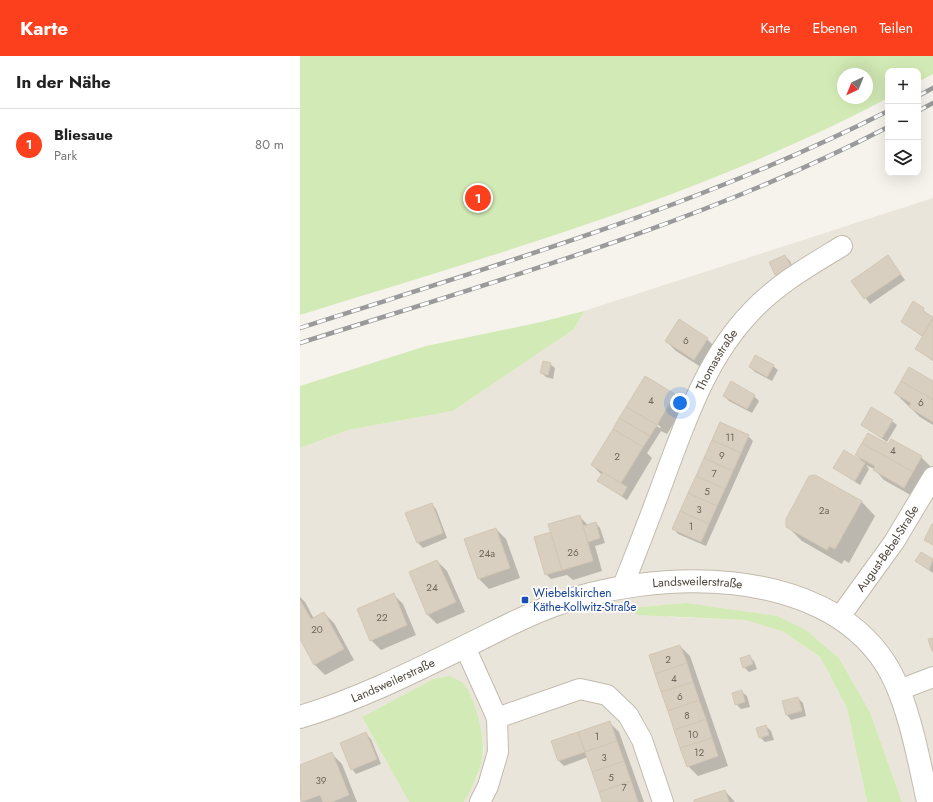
<!DOCTYPE html>
<html lang="de">
<meta charset="utf-8">
<style>
body{margin:0;font-family:Jost,sans-serif;background:#f6f6f6;color:#222}
.controls{position:absolute;right:12px;top:12px;display:grid;overflow:hidden;border-radius:8px;box-shadow:0 4px 16px #0002}
.controls button{width:36px;height:36px;display:grid;place-items:center;padding:0;border:0;border-bottom:1px solid #e0e0e0;background:#fff;color:#222;font:20px sans-serif}
.compass{position:absolute;left:537px;top:12px;width:36px;height:36px;border-radius:50%;background:#fff;box-shadow:0 4px 16px #0002;rotate:223deg}
.you{position:absolute;left:380px;top:347px;width:14px;height:14px;margin:-10px;border:3px solid #fff;border-radius:50%;background:#1a73e8;box-shadow:0 0 0 6px #1a73e833}
.badge{display:grid;place-items:center;width:26px;height:26px;border-radius:50%;background:#fc3f1d;color:#fff;font-size:13px;font-weight:700}
.pin{position:absolute;translate:-50% -50%;border:2px solid #fff;box-shadow:0 1px 4px #0006}
.list{margin:0;padding:0;list-style:none}
h2{display:flex;justify-content:space-between;align-items:center;height:52px;margin:0;padding:0 16px;font-size:17px}
h2 small{font-size:13px;font-weight:400;color:#767676}
.list li{display:grid;grid-template-columns:26px 1fr auto;gap:12px;align-items:center;box-sizing:border-box;height:72px;padding:0 16px;border-top:1px solid #e0e0e0}
.list b{display:block;font-size:15px;white-space:nowrap}
.list p{margin:0;font-size:13px;white-space:nowrap;color:#767676}
.list em{font-size:13px;font-style:normal;color:#767676}
.icon{flex:none;width:22px;height:22px;fill:none;stroke:currentColor;stroke-width:2;stroke-linecap:round;stroke-linejoin:round}
.map{position:relative;flex:none;width:633px;height:746px;overflow:hidden}
header{display:flex;align-items:center;gap:24px;box-sizing:border-box;height:56px;padding:0 20px;background:#fc3f1d;color:#fff}
header strong{font-size:19px}
nav{display:flex;gap:22px;margin-inline-start:auto;font-size:14px}
main{display:flex}
aside{flex:1;background:#fff}
.map>svg:first-child{display:block}
.residential{fill:#eae5da}
.green{fill:#d2eab5;fill-rule:evenodd}
.shadow{fill:#0003;fill-rule:evenodd}
.building{fill:#d8cfc1;stroke:#d3c7b4}
.lines{fill:none;stroke-linecap:round;stroke-linejoin:round}
.minor-casing{stroke:#c2bbae;stroke-width:22}
.tertiary-casing{stroke:#c2bbae;stroke-width:24}
.minor{stroke:#fff;stroke-width:20}
.tertiary{stroke:#fff;stroke-width:22}
.rail-casing{stroke:#9a9a9a;stroke-width:4.5}
.rail{stroke:#fff;stroke-width:3;stroke-dasharray:9;stroke-linecap:butt}
.transit-dot{fill:#1a4fb4;stroke:#fff;stroke-width:1.5}
.labels{text-anchor:middle;dominant-baseline:central;stroke-width:3.5;stroke-linejoin:round;paint-order:stroke}
.number-label{font-size:10px;fill:#6e675b}
.street-label{font-size:12px;fill:#4b4439;stroke:#fff}
.transit-label{font-size:12px;fill:#164399;stroke:#fff;text-anchor:start}
</style>
<header>
<strong>Karte</strong>
<nav><a>Karte</a><a>Ebenen</a><a>Teilen</a></nav>
</header>
<main>
<aside>
<h2>In der Nähe<small></small></h2>
<ul class="list">
<li><span class="badge">1</span><div><b>Bliesaue</b><p>Park</p></div><em>80 m</em></li>
</ul>
</aside>
<div class="map">
<svg width="633" height="746" viewBox="0 0 633 746">
<rect width="100%" height="100%" fill="#f6f3ec"/>
<path class="residential" d="M633,142V746H602L570,656L539,602L506,574L386,547L330,552L371,561L445,564L484,576L520,601L547,652L567,746H164L178,720L184,694L180,671L170,637L149,620L133,623L62,661L109,746H0V392L48,374L153,355L274,273L284,255Z"/>
<path class="green" d="M0,0H633V18L618,26V15H588V42C403,140 199,197 0,259ZM543,18H567V42H543Z
M284,255L274,273L153,355L48,374L0,392V330L126,290L241,266Z
M386,547L477,560L506,574L539,602L570,656L602,746H567L547,652L520,601L484,576L445,564L338,559L329,552Z
M149,620C154,622 159,624 163,627C174,637 184,680 183,694C182,713 173,730 164,746H109L62,661L133,623Z"/>
<path class="shadow" d="M485,200L490,205L496,217L481,224L476,219L470,207Z
M588,201L605,224L570,248L553,225Z
M614,247L633,262V305L616,293L623,281L602,266Z
M407,283L417,293L404,313L376,295L366,285Z
M250,308L255,312L253,323L246,321L241,316Z
M473,310L478,314L472,325L455,316L450,311Z
M346,321L375,339L385,349L367,378L361,375L347,397L352,402L327,444L298,425L302,419L292,409ZM338,356L361,371L360,372L338,359Z
M633,326V369L620,361L595,337Z
M424,340H454L459,345L452,357L429,345Z
M592,365L597,369L587,386L562,369Z
M448,380L453,385L406,490L378,478L374,473Z
M588,390L621,401L631,411L614,441L584,424L574,413L566,409L569,413L560,429L534,412L544,396L565,408L556,399Z
M561,445L575,460L549,507L544,504L542,508L502,485L487,470Z
M132,448L136,453L147,482L123,492L118,487Z
M279,460L288,469L296,467L300,472L305,487L295,490L302,515L273,524L267,519L251,523L246,518L252,476Z
M196,473L206,483L220,522L189,533L179,523L165,484Z
M621,497L633,504V517L616,505Z
M137,505L147,515L165,556L137,568L127,558Z
M93,538L103,548L116,579L81,594L71,584Z
M0,541L5,546L14,563L24,557L34,567L54,604L25,619L15,609L0,581Z
M380,590L390,600L428,710L398,720L388,710Z
M449,600L454,605L457,613L449,616L444,611Z
M442,636L447,640L450,651L441,653L436,648Z
M498,642L503,647L506,660L491,664L487,659L483,646Z
M309,666L319,676L344,746H303L288,701L264,710L259,705L253,685Z
M466,670L471,675L474,684L465,686L460,681Z
M66,678L71,683L81,708L56,718L52,713Z
M32,698L42,708L57,746H2L0,740V710Z
M425,735L435,746H395Z"/>
<path class="building" d="M485,199L492,212L475,219L469,206Z
M588,199L601,218L564,243L551,225Z
M613,245L624,252L623,255L633,261L623,280L601,266Z
M379,263L408,282L394,304L365,285Z
M633,263V304L615,293Z
M455,299L474,309L467,321L449,311Z
M243,305L251,307L248,319L240,317Z
M609,311L633,325V344L601,325Z
M345,320L375,338L357,369L326,351Z
M431,325L455,339L447,353L423,340Z
M601,325L633,344V366L609,351L611,347L594,337Z
M326,351L357,369L350,380L319,362Z
M571,351L593,364L582,382L561,369Z
M319,362L350,380L343,391L313,373Z
M420,366L449,379L441,397L412,384Z
M313,373L343,391L321,427L291,409Z
M568,377L588,388L591,383L622,400L613,416L562,387Z
M412,384L441,397L433,415L404,402Z
M562,387L613,416L604,432L573,414L575,410L555,399Z
M544,394L565,407L555,425L533,412Z
M404,402L433,415L425,433L396,420Z
M303,416L327,431L322,440L297,425Z
M515,419L562,445L535,493L529,490L527,494L486,471V463L509,420Z
M396,420L425,433L417,450L388,437Z
M388,437L417,450L409,468L380,455Z
M132,447L143,477L117,487L105,457Z
M380,455L409,468L401,486L372,473Z
M280,459L293,505L262,514L248,468Z
M296,466L300,482L288,486L283,470Z
M632,468H633V489L624,484Z
M196,472L210,512L178,523L164,483Z
M251,476L262,514L245,519L234,481Z
M621,496L633,503L629,514L615,505Z
M137,504L156,546L127,559L109,516Z
M94,537L107,569L70,585L57,553Z
M0,544L11,563L24,556L44,593L14,609L0,583Z
M633,582V595H632L628,583Z
M380,589L387,607L355,618L349,599Z
M450,599L453,608L443,612L440,602Z
M387,607L393,626L361,636L355,618Z
M393,626L399,644L368,655L361,636Z
M442,634L445,646L435,649L432,637Z
M498,641L502,655L486,659L482,645Z
M399,644L406,663L374,674L368,655Z
M406,663L412,682L380,692L374,674Z
M310,665L317,685L285,696L278,676Z
M466,669L469,679L459,682L456,672Z
M66,676L77,703L51,714L40,687Z
M278,676L285,696L258,705L251,685Z
M412,682L418,700L387,711L380,692Z
M317,685L324,705L292,716L285,696Z
M32,696L49,739L32,746H23L20,739L1,746L0,709Z
M324,705L331,725L299,736L292,716Z
M331,725L338,746H302L299,736Z
M425,734L429,746H394V744Z"/>
<g class="lines">
<defs>
<g id="minor">
<path id="s1" d="M323,530C337,494 351,459 364,423C386,364 407,301 452,255C477,228 511,209 542,190"/>
<path id="s2" d="M539,562L594,486L633,421"/>
<path d="M165,591L197,662L198,696L188,730L180,746"/>
<path d="M599,634L633,621"/>
<path d="M197,662L280,633L307,639L328,659L342,684L363,746"/>
</g>
<g id="tertiary">
<path id="s3" d="M0,661C57,644 113,616 166,590C195,576 222,561 252,550C351,513 520,507 585,607C608,642 619,705 628,746"/>
</g>
</defs>
<use href="#minor" class="minor-casing"/>
<use href="#tertiary" class="tertiary-casing"/>
<use href="#minor" class="minor"/>
<use href="#tertiary" class="tertiary"/>
<defs>
<path id="rail" d="M618,40L633,32
M618,55L633,47
M0,272C199,208 401,150 588,55
M0,287C199,224 403,167 588,71"/>
</defs>
<use href="#rail" class="rail-casing"/>
<use href="#rail" class="rail"/>
</g>
<rect class="transit-dot" x="221" y="540" width="8" height="8" rx="2"/>
<g class="labels">
<g class="number-label">
<text x="386" y="284">6</text>
<text x="351" y="344">4</text>
<text x="621" y="346">6</text>
<text x="430" y="381">11</text>
<text x="593" y="394">4</text>
<text x="422" y="399">9</text>
<text x="317" y="400">2</text>
<text x="414" y="417">7</text>
<text x="407" y="435">5</text>
<text x="399" y="453">3</text>
<text x="524" y="454">2a</text>
<text x="391" y="470">1</text>
<text x="273" y="496">26</text>
<text x="187" y="497">24a</text>
<text x="132" y="531">24</text>
<text x="82" y="561">22</text>
<text x="17" y="573">20</text>
<text x="368" y="603">2</text>
<text x="374" y="622">4</text>
<text x="380" y="640">6</text>
<text x="387" y="659">8</text>
<text x="393" y="678">10</text>
<text x="297" y="680">1</text>
<text x="399" y="696">12</text>
<text x="304" y="701">3</text>
<text x="311" y="721">5</text>
<text x="21" y="724">39</text>
<text x="324" y="731">7</text>
</g>
<g class="street-label">
<text stroke="none"><textPath href="#s1" startOffset="245">Thomasstraße</textPath></text>
<text stroke="none"><textPath href="#s2" startOffset="85">August-Bebel-Straße</textPath></text>
<text stroke="none"><textPath href="#s3" startOffset="424">Landsweilerstraße</textPath></text>
<text stroke="none"><textPath href="#s3" startOffset="100">Landsweilerstraße</textPath></text>
</g>
<g class="transit-label">
<text x="233" y="537">Wiebelskirchen<tspan x="233" dy="14">Käthe-Kollwitz-Straße</tspan></text>
</g>
</g>
</svg>
<div class="controls">
<button>+</button>
<button>−</button>
<button><svg class="icon" aria-label="layers" viewBox="0 0 24 24"><path d="M12 4l9 5-9 5-9-5zM3 14l9 5 9-5"/></svg></button>
</div>
<svg class="compass" viewBox="-18 -18 36 36"><path d="M0-13l5 13h-10z" fill="#e53935"/><path d="M0 13l5-13h-10z" fill="#767676"/></svg>
<div class="you"></div>
<div class="pin badge" style="left:178px;top:142px">1</div>
</div>
</main>
